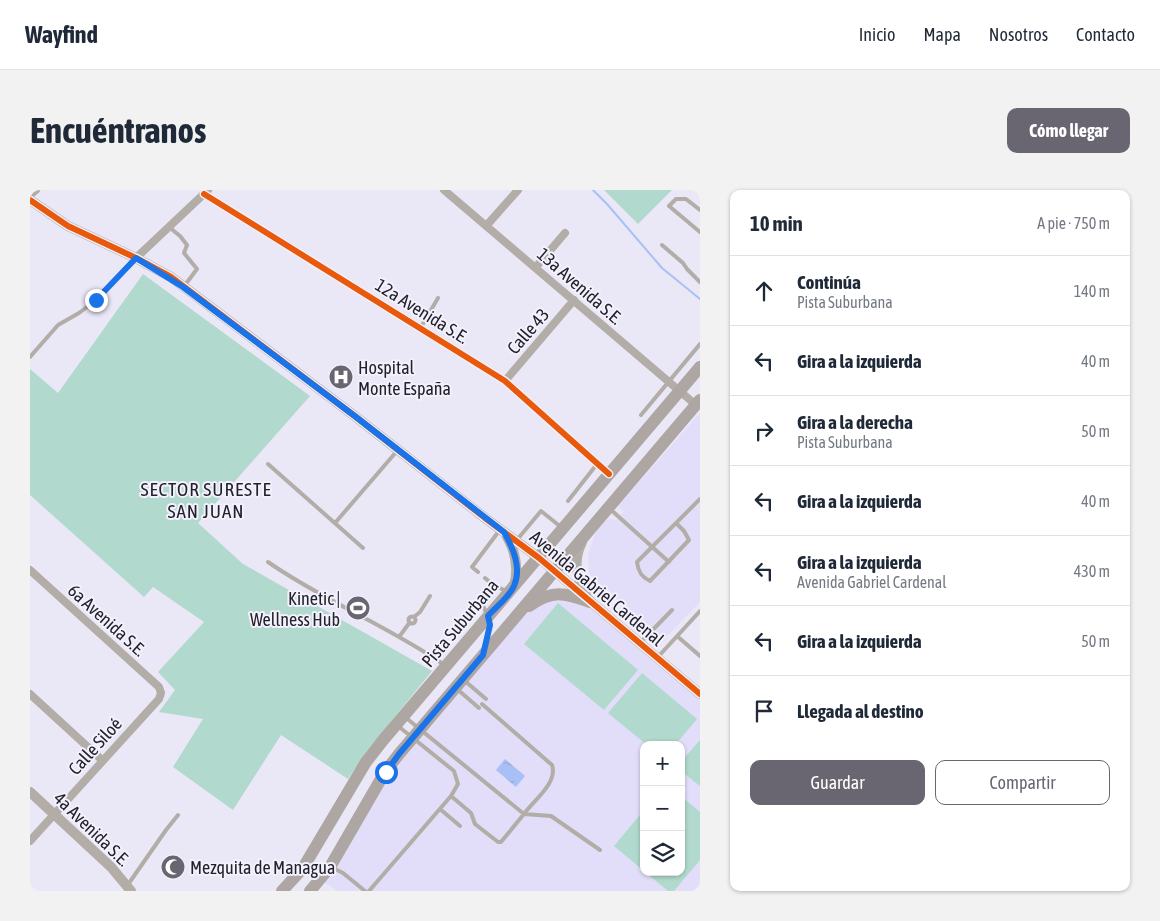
<!DOCTYPE html>
<html lang="es">
<meta charset="utf-8">
<style>
body{margin:0;font-family:"Asap Condensed",sans-serif;background:#f2f2f3;color:#1f2937}
.controls{position:absolute;right:15px;bottom:15px;display:grid;overflow:hidden;border-radius:10px;box-shadow:0 1px 4px #0004}
.controls button{width:45px;height:45px;display:grid;place-items:center;padding:0;border:0;border-bottom:1px solid #e0e1e3;background:#fff;color:#1f2937;font:25px sans-serif}
.stop{position:absolute;width:15px;height:15px;margin:-11px;border:4px solid #1a73e8;border-radius:50%;background:#fff}
.stop.end{background:#1a73e8;border-color:#fff;box-shadow:0 1px 5px #0008}
.list{margin:0;padding:0;list-style:none}
h2{display:flex;justify-content:space-between;align-items:center;height:65px;margin:0;padding:0 20px;font-size:21px}
h2 small{font-size:16px;font-weight:400;color:#747a83}
.list li{display:grid;grid-template-columns:32px 1fr auto;gap:15px;align-items:center;box-sizing:border-box;height:70px;padding:0 20px;border-top:1px solid #e0e1e3}
.list b{display:block;font-size:19px;white-space:nowrap}
.list p{margin:0;font-size:16px;white-space:nowrap;color:#747a83}
.list em{font-size:16px;font-style:normal;color:#747a83}
.actions{display:flex;gap:10px;padding:15px 20px}
.actions a{flex:1;padding:11px 0;border:1px solid #696672;border-radius:10px;text-align:center;font-size:18px;color:#696672}
.actions .main{background:#696672;color:#fff}
.icon{flex:none;width:28px;height:28px;fill:none;stroke:currentColor;stroke-width:2;stroke-linecap:round;stroke-linejoin:round}
.map{position:relative;flex:none;width:670px;height:701px;overflow:hidden;border-radius:10px}
header{display:flex;align-items:center;gap:30px;box-sizing:border-box;height:70px;padding:0 25px;background:#fff;border-bottom:1px solid #e0e1e3}
header strong{font-size:24px}
nav{display:flex;gap:28px;margin-inline-start:auto;font-size:18px}
.intro{display:flex;align-items:center;justify-content:space-between;box-sizing:border-box;height:120px;padding:0 30px}
h1{margin:0;font-size:35px}
.button{padding:12px 22px;border-radius:10px;background:#696672;color:#fff;font-size:18px;font-weight:700}
main{display:flex;gap:30px;padding:0 30px}
aside{flex:1;background:#fff;border-radius:10px;box-shadow:0 1px 4px #0004}
.map>svg:first-child{display:block}
.built{fill:#e2ddf8;fill-rule:evenodd}
.green{fill:#b2d9cd}
.water{fill:url(#water-ripples)}
.lines{fill:none;stroke-linecap:round;stroke-linejoin:round}
.stream{stroke:#a8c0f6;stroke-width:2}
.service{stroke:#b3ada8;stroke-width:4}
.minor{stroke:#b3ada8;stroke-width:8}
.tertiary{stroke:#b3ada8;stroke-width:10}
.primary{stroke:#ada6a3;stroke-width:12}
.cycleway-casing{stroke:#f3f1fc;stroke-width:9}
.cycleway{stroke:#e8590c;stroke-width:6}
.route{stroke:#1a73e8;stroke-width:6}
.labels{text-anchor:middle;dominant-baseline:central;stroke-width:4;stroke-linejoin:round;paint-order:stroke}
.street-label{font-size:18px;fill:#23212b;stroke:#f3f1fc}
.poi-label{font-size:18px;fill:#23212b;stroke:#f3f1fc;text-anchor:start}
.neighbourhood-label{font-size:19px;letter-spacing:1px;fill:#23212b;stroke:#f3f1fc}
</style>
<header>
<strong>Wayfind</strong>
<nav><a>Inicio</a><a>Mapa</a><a>Nosotros</a><a>Contacto</a></nav>
</header>
<div class="intro"><h1>Encuéntranos</h1><a class="button">Cómo llegar</a></div>
<main>
<div class="map">
<svg width="670" height="701" viewBox="0 0 670 701">
<defs>
<pattern id="water-ripples" width="26" height="14" patternUnits="userSpaceOnUse" patternTransform="scale(1.25)"><rect width="26" height="14" fill="#a8c0f6"/><path d="M2 4q2-2 4 0t4 0M15 11q2-2 4 0t4 0" fill="none" stroke="#90a5d3"/></pattern>
</defs>
<rect width="100%" height="100%" fill="#eae7f7"/>
<path class="built" d="M670,223V412L634,449L559,384L558,366L565,344L575,330L583,329L585,331L594,321L588,316Z
M511,408L560,412L670,504V701H307L290,689L355,582L483,429ZM614,555H651V682H614Z"/>
<path class="green" d="M574,0H642L608,34Z
M113,84L280,206L168,333L213,374L402,481L337,561L318,589L251,545L203,620L143,577L173,529L129,522L145,500L128,482L174,432L123,397L114,407L0,305V179L28,203Z
M528,413L608,480L574,520L494,454Z
M612,483L667,529L645,555H617L578,523Z
M670,550V596L651,581V572Z
M651,606L670,622V670L644,701H638L615,682H651Z
M614,620V681L584,656Z"/>
<path class="water" d="M475,569L495,586L486,597L466,580Z"/>
<g class="lines">
<path class="stream" d="M563,0L577,14L632,78L670,109"/>
<path class="service" d="M670,20L656,9H646L639,16L670,42
M139,37L150,46L157,55L154,63L167,79L155,95
M632,55L653,73L657,79L670,92
M391,137L408,108
M0,167L28,135L49,123L66,110L105,69
M611,225L670,154
M238,274L333,358
M538,311L567,274
M580,319L639,372
M305,333L367,261
M646,333L654,341L659,350L620,391C611,387 608,381 607,372L670,309
M486,351L511,321L531,337
M238,372C294,411 358,436 413,474
M448,382L442,377L469,341
M455,388L462,394L476,401
M457,424L449,408L462,394
M378.5 430a3.5 3.5 0 1 1 7 0a3.5 3.5 0 1 1-7 0Z
M384,427L390,422L400,406
M647,446L670,466
M369,447L380,432
M610,453L642,420
M456,456L459,431
M627,468L670,421
M435,491L456,509
M427,499L449,518
M452,514L522,575C528,593 504,610 494,624
M375,527L494,624L471,652H468L445,634L441,623L421,606
M410,619L430,636
M494,624L521,626L570,660
M303,678L313,683L335,701
M97,696L136,640L148,625
M339,701L421,606L428,594L424,581L368,536"/>
<path class="minor" d="M414,0L666,215
M174,4L475,191L579,284
M0,5L6,0
M457,35L488,0
M106,68L178,0
M506,77L535,43
M475,191L544,110
M0,380L129,497L131,503L129,509L0,651
M0,504L72,570"/>
<path class="tertiary" d="M0,10L38,36L106,68L141,87L326,227L455,328L509,368L670,504
M476,345C486,362 489,378 484,396
M552,352C542,372 547,388 557,407
M0,602L81,677L101,701"/>
<path class="primary" d="M499,416C523,399 534,403 560,412
M252,701L273,678L336,572L354,549L670,177
M280,701L300,677L355,582L369,564L670,210"/>
<defs>
<path id="cycleway" d="M174,4L475,191L579,284
M0,10L38,36L106,68L141,87L326,227L455,328L509,368L670,504"/>
</defs>
<use href="#cycleway" class="cycleway-casing"/>
<use href="#cycleway" class="cycleway"/>
</g>
<g class="lines">
<path class="route" d="M66,110L106,68L153,97L326,227L474,342C483,358 492,378 484,396C479,407 466,417 458,426L460,435L453,465L369,564L356,582"/>
</g>
<defs>
<symbol id="hospital-disc" viewBox="-11 -11 22 22"><circle r="9.5" fill="#696672" stroke="#f3f1fc"/><path d="M-5-5h3v3.5h4V-5h3V5h-3V1.5h-4V5h-3Z" fill="#fff"/></symbol>
<symbol id="stadium-disc" viewBox="-11 -11 22 22"><circle r="9.5" fill="#696672" stroke="#f3f1fc"/><path d="M0-5a6.5 5 0 1 0 0 10a6.5 5 0 1 0 0-10ZM-3.5-1.8h7v3.6h-7Z" fill="#fff"/></symbol>
<symbol id="mosque-disc" viewBox="-11 -11 22 22"><circle r="9.5" fill="#696672" stroke="#f3f1fc"/><path d="M3.5-4.9A6 6 0 1 0 3.5 4.9A5 5 0 1 1 3.5-4.9Z" fill="#fff"/></symbol>
</defs>
<g fill-rule="evenodd">
<use href="#hospital-disc" x="297" y="173" width="28" height="28"/>
<use href="#stadium-disc" x="314" y="404" width="28" height="28"/>
<use href="#mosque-disc" x="129" y="663" width="28" height="28"/>
</g>
<g class="labels">
<g class="street-label">
<text transform="translate(550 96) rotate(41)">13a Avenida S.E.</text>
<text transform="translate(392 121) rotate(32)">12a Avenida S.E.</text>
<text transform="translate(498 141) rotate(-49)">Calle 43</text>
<text transform="translate(567 398) rotate(40)">Avenida Gabriel Cardenal</text>
<text transform="translate(77 430) rotate(42)">6a Avenida S.E.</text>
<text transform="translate(430 433) rotate(-50)">Pista Suburbana</text>
<text transform="translate(65 556) rotate(-48)">Calle Siloé</text>
<text transform="translate(62 639) rotate(44)">4a Avenida S.E.</text>
</g>
<g class="poi-label">
<text x="328" y="177">Hospital<tspan x="328" dy="21">Monte España</tspan></text>
<text x="310" y="408" text-anchor="end">Kinetic |<tspan x="310" dy="21">Wellness Hub</tspan></text>
<text x="160" y="677">Mezquita de Managua</text>
</g>
<g class="neighbourhood-label">
<text x="176" y="299">SECTOR SURESTE<tspan x="176" dy="22">SAN JUAN</tspan></text>
</g>
</g>
</svg>
<div class="controls">
<button>+</button>
<button>−</button>
<button><svg class="icon" aria-label="layers" viewBox="0 0 24 24"><path d="M12 4l9 5-9 5-9-5zM3 14l9 5 9-5"/></svg></button>
</div>
<div class="stop" style="left:356px;top:582px"></div>
<div class="stop end" style="left:66px;top:110px"></div>
</div>
<aside>
<h2>10 min<small>A pie · 750 m</small></h2>
<ul class="list">
<li><svg class="icon" aria-label="ahead" viewBox="0 0 24 24"><path d="M12 20V5M6 11l6-6 6 6"/></svg><div><b>Continúa</b><p>Pista Suburbana</p></div><em>140 m</em></li>
<li><svg class="icon" aria-label="left" viewBox="0 0 24 24"><path d="M17 20v-9H6M10 6l-5 5 5 5"/></svg><div><b>Gira a la izquierda</b></div><em>40 m</em></li>
<li><svg class="icon" aria-label="right" viewBox="0 0 24 24"><path d="M7 20v-9h11M14 6l5 5-5 5"/></svg><div><b>Gira a la derecha</b><p>Pista Suburbana</p></div><em>50 m</em></li>
<li><svg class="icon" aria-label="left" viewBox="0 0 24 24"><path d="M17 20v-9H6M10 6l-5 5 5 5"/></svg><div><b>Gira a la izquierda</b></div><em>40 m</em></li>
<li><svg class="icon" aria-label="left" viewBox="0 0 24 24"><path d="M17 20v-9H6M10 6l-5 5 5 5"/></svg><div><b>Gira a la izquierda</b><p>Avenida Gabriel Cardenal</p></div><em>430 m</em></li>
<li><svg class="icon" aria-label="left" viewBox="0 0 24 24"><path d="M17 20v-9H6M10 6l-5 5 5 5"/></svg><div><b>Gira a la izquierda</b></div><em>50 m</em></li>
<li><svg class="icon" aria-label="arrive" viewBox="0 0 24 24"><path d="M6 21V4h12l-3 4 3 4H6"/></svg><div><b>Llegada al destino</b></div></li>
</ul>
<div class="actions"><a class="main">Guardar</a><a>Compartir</a></div>
</aside>
</main>
